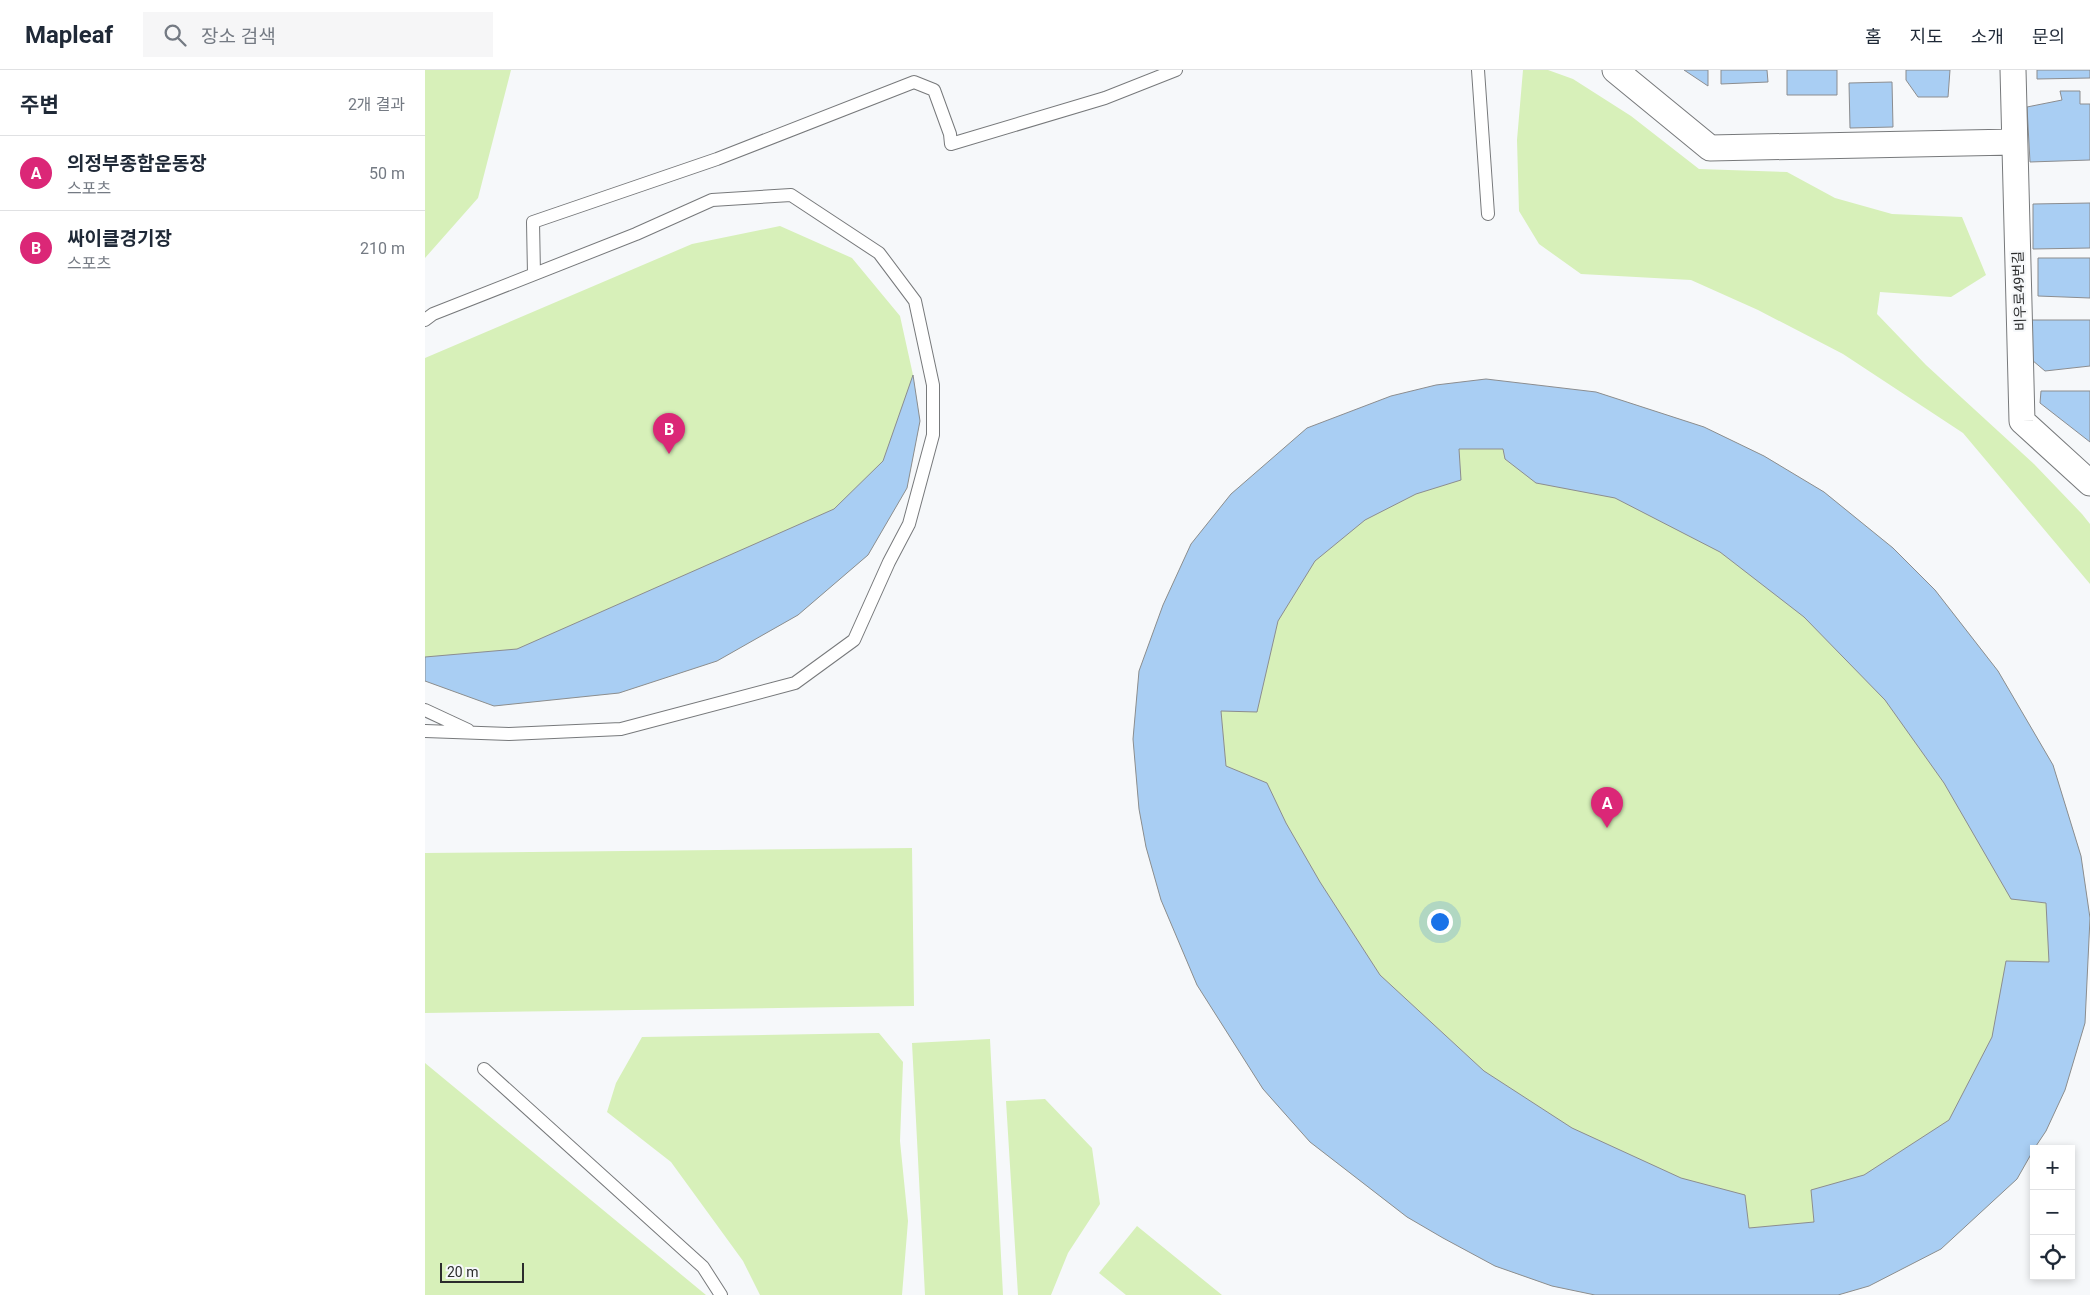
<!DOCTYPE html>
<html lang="ko">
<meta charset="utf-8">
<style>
body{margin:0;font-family:Roboto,"Noto Sans KR",sans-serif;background:#f6f6f7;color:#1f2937}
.controls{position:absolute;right:15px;bottom:15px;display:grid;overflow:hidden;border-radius:0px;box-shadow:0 2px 8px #0003}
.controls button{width:45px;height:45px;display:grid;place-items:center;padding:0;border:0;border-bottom:1px solid #e0e1e3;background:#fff;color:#1f2937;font:25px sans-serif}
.scale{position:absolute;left:15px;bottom:12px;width:84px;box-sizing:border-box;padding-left:5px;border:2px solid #2b2c2d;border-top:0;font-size:14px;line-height:18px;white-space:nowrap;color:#2b2c2d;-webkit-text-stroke:4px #f6f8fa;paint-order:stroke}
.you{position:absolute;left:1014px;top:851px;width:18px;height:18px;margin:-12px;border:4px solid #fff;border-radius:50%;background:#1a73e8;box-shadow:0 0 0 8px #1a73e833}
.badge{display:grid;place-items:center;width:32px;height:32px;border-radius:50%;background:#db2777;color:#fff;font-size:16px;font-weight:700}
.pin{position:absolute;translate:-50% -41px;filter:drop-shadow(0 1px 2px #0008)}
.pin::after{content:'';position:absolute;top:26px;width:18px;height:15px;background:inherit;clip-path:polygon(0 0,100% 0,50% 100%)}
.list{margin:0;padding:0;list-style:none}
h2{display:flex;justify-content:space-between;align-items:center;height:65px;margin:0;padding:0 20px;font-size:21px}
h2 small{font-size:16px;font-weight:400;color:#747a83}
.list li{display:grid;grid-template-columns:32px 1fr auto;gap:15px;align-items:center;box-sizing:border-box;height:75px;padding:0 20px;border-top:1px solid #e0e1e3}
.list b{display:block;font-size:19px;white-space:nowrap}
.list p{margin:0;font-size:16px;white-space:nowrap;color:#747a83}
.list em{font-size:16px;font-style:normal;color:#747a83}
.icon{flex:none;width:28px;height:28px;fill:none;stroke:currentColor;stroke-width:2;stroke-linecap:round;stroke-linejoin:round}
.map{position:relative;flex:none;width:1665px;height:1225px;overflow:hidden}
header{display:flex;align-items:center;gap:30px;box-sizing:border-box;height:70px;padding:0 25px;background:#fff;border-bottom:1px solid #e0e1e3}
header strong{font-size:24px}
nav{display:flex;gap:28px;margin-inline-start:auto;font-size:18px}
.search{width:350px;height:45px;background:#f6f6f7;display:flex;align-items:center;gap:12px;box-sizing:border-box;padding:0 18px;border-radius:0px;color:#747a83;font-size:19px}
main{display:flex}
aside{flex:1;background:#fff}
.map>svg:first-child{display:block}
.green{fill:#d7f0b9}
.building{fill:#a9cef3;stroke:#8c8d8f;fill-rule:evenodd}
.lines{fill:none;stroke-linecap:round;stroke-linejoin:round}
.lane-casing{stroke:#77797b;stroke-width:14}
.street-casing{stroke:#77797b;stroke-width:27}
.lane{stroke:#fff;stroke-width:12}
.street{stroke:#fff;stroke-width:25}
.labels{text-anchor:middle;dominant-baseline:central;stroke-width:4.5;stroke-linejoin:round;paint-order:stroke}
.street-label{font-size:14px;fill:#2b2c2d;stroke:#f6f8fa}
</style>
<header>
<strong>Mapleaf</strong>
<div class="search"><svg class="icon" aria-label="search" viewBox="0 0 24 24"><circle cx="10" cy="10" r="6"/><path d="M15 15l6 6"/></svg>장소 검색</div>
<nav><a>홈</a><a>지도</a><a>소개</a><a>문의</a></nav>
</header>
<main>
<aside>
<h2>주변<small>2개 결과</small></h2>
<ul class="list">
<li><span class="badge">A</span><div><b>의정부종합운동장</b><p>스포츠</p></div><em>50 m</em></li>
<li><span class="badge">B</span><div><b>싸이클경기장</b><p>스포츠</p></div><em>210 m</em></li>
</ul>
</aside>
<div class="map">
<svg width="1665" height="1225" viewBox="0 0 1665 1225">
<rect width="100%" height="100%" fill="#f6f8fa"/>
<path class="green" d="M0,0H86L53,128L0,188Z
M1098,0H1123L1148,9L1206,46L1274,99L1362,102L1410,128L1467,144L1537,147L1561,205L1526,227L1455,222L1452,244L1501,295L1609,394L1657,444L1665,454V514L1538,363L1418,284L1333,240L1266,210L1156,204L1114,174L1094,141L1092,70Z
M355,156L427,188L475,246L488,305L495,351L482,418L443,485L373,545L292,591L194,623L69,636L0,611V288L267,174Z
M1171,322L1279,357L1339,386L1399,422L1468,478L1510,520L1573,601L1628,695L1656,786L1665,848L1660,953L1640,1020L1621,1061L1609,1079L1592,1109L1516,1179L1444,1216L1413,1225H1170L1127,1216L1070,1196L982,1147L885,1072L838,1019L772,915L736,830L721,777L714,739L708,669L714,601L738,535L766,474L806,424L882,358Z
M487,778L489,936L0,943V783Z
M454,963L478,992L475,1071L483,1151L477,1225H335L318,1191L246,1092L182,1042L191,1013L217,967Z
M565,969L578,1225H500L487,973Z
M0,993L281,1225H0Z
M620,1029L667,1078L675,1134L643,1183L626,1225H593L581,1031Z
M712,1156L797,1225H701L674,1203Z"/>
<path class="building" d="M1259,0H1283V16Z
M1296,0H1342L1343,12L1296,14Z
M1362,0H1412V25H1362Z
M1481,0H1525L1523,27H1493L1481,10Z
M1612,0H1665V8L1612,9Z
M1467,12L1468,57L1425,58L1424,13Z
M1635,21H1655V34H1665V90L1605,92L1602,37L1637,30Z
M1665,133V178L1608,179V134Z
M1613,188H1665V228L1613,226Z
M1604,250H1665V296L1620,301L1607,290Z
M488,305L495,351L482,418L443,485L373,545L292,591L194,623L69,636L0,611V587L92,579L409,439L458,391Z
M1061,309L1171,322L1279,357L1339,386L1399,422L1468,478L1510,520L1573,601L1628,695L1656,786L1665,848L1660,953L1640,1020L1621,1061L1609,1079L1592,1109L1516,1179L1444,1216L1413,1225H1170L1127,1216L1070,1196L1018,1168L982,1147L885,1072L838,1019L772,915L736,830L721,777L714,739L708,669L714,601L738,535L766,474L806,424L882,358L966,326L1011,315ZM1034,379H1078L1080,389L1111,413L1190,428L1295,482L1379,547L1460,630L1519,713L1586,829L1621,833L1624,892L1581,891L1567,967L1524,1050L1439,1105L1386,1120L1389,1152L1324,1158L1320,1125L1256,1108L1147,1058L1059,1001L955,905L895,812L861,753L842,713L801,696L796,641L832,642L853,551L890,491L940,450L991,424L1036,410Z
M1616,321H1665V372L1615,333Z"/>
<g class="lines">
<defs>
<path id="lane" d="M1053,0L1063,144
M109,204L108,152L292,89L489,12L509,20L525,64L526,74L680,28L751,0
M0,250L8,244L211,164L287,130L366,125L454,183L490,231L508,315V365L484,454L464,492L429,570L370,613L196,659L84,664L0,661
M0,640L43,660
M59,999L278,1197L296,1225"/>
<path id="street" d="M1190,0L1285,78L1589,72
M1588,0L1597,351L1665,413"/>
</defs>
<use href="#lane" class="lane-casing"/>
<use href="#street" class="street-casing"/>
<use href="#lane" class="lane"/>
<use href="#street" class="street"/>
</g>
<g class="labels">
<g class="street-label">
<text transform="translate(1594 221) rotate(-92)">비우로49번길</text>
</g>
</g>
</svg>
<div class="controls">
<button>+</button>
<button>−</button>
<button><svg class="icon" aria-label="locate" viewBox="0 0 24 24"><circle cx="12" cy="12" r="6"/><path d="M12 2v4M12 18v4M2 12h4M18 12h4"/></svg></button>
</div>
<div class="scale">20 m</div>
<div class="you"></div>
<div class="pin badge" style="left:1182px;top:758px">A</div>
<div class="pin badge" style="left:244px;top:384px">B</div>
</div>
</main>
